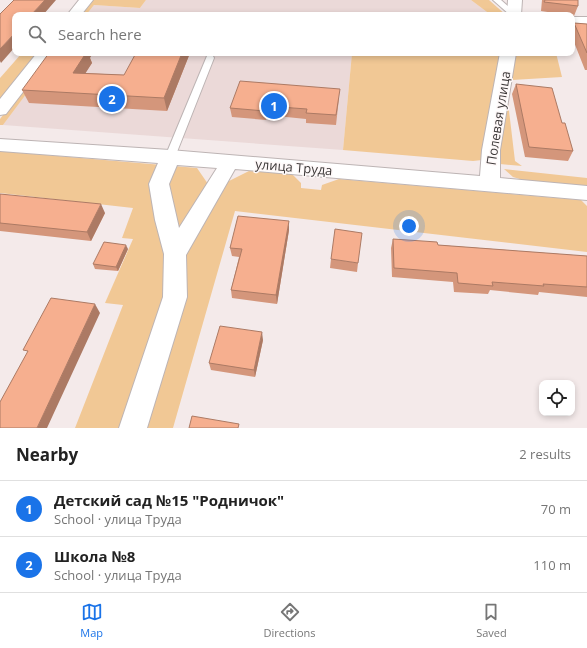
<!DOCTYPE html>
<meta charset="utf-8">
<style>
body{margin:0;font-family:"Open Sans",sans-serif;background:#f2f2f2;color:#222}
.controls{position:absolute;right:12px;bottom:12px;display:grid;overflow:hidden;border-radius:8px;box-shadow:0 2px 6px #0003}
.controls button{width:36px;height:36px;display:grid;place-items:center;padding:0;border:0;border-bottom:1px solid #e0e0e0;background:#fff;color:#222;font:20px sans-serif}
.you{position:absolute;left:409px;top:226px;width:14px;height:14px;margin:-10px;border:3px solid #fff;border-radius:50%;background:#1a73e8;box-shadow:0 0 0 6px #1a73e833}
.badge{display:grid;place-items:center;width:26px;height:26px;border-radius:50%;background:#1a73e8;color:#fff;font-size:13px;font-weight:700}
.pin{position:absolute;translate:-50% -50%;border:2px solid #fff;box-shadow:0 1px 4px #0006}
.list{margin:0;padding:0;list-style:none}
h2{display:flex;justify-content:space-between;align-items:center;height:52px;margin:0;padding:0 16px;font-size:17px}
h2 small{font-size:13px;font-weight:400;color:#767676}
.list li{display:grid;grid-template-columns:26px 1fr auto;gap:12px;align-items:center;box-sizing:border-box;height:56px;padding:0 16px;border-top:1px solid #e0e0e0}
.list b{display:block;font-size:15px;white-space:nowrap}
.list p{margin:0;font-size:13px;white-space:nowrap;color:#767676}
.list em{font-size:13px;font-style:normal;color:#767676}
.icon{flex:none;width:22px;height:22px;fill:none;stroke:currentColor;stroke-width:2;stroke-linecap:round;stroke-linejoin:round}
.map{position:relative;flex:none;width:587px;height:428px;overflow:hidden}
.search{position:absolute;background:#fff;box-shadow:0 2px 6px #0003;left:12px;right:12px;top:12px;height:44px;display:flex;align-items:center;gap:10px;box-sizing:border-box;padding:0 14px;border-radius:8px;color:#767676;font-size:15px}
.sheet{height:164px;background:#fff}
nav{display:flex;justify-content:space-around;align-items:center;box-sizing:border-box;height:56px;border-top:1px solid #e0e0e0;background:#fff;font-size:11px;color:#767676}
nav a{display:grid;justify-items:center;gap:2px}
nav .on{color:#1a73e8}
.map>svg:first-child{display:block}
.built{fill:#ebd9d8}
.green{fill:#f1c895}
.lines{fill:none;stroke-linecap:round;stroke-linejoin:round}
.service-casing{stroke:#bdb4b4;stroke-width:2}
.minor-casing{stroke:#bdb4b4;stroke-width:2}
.service{fill:#fff;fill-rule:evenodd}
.minor{fill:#fff;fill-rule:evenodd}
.wall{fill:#d4967b}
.shaded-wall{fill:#ac7a64}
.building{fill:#f6af8f;stroke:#ac7a64}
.labels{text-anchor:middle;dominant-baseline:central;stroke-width:3;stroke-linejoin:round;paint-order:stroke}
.street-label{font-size:13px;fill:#3c3838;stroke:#fef8f8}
</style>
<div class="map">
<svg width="587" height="428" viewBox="0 0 587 428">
<rect width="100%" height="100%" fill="#f4eaea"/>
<path class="built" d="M146,0H471L491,15H86L94,5L140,8Z
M57,53H352L343,150L3,125Z"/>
<path class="green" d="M91,0H146L140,8L94,5L86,15H79Z
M471,0H489L506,15H491Z
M22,53H41L0,105V78Z
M50,53H57L3,125H0V119Z
M352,53H502L482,160L473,161L343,150Z
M513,53H556L562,77L512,80L507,94L515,161L522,166L500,164C498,127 506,89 513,53Z
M0,151L197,168L208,184L169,296L126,428H75L123,305L105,303L133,239L122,238L133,208L0,193Z
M504,169L587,178V186L523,180L513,177Z
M249,171L292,174L301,183V188L321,190L322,185L339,179L581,200L587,206V252L235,211L173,428H141L184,255L223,184Z"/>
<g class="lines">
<defs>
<path id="service" d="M493,0H501L518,15H510Z
M207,56H213L214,58L175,157L174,159H166L165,157Z"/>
<path id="minor" d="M79,0H93L81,15H67Z
M508,0H522L521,15H507Z
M572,17H587V25H572Z
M37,53H53L6,114L0,115V99Z
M500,53H516L500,150V178L587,186V200L235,169L186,255L187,297L147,428H119L163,297L164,254L155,220L149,184L158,163L0,151V139L170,150L480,176L482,150ZM177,165L217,168L179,228L169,184Z"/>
</defs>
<use href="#service" class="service-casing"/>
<use href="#minor" class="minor-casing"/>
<use href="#service" class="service"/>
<use href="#minor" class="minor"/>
</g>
<path class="wall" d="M542,0H578V6L574,16L541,11Z
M574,23L587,24V70H585L572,37V27Z
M190,53L167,111L29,103L22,90L90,58L92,63L85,73L124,75Z
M516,84L562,123L573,151L568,161L525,157L512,94Z
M339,98L336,125L306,123V119L267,115L266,120L232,117L230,108Z
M0,194L105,213L91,241L0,231Z
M289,230L277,304L232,298L231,290L239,257L232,256L230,248Z
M393,239L438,245L587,256V297L539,292L538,295L490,290L488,294L454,292L453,282L392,277L391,248Z
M128,249L118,271L95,269L93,264Z
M331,259L358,263L357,272L330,268Z
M263,340L255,377L211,370L209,363Z"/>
<path class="shaded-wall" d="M45,0H56L43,15H31Z
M15,33V47L1,63L0,61V49Z
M83,53H93L90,58L92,63L78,85L73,73Z
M182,53H190L167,111L164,98Z
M266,106L267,115L266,120L265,111Z
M101,204L105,213L91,241L87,232Z
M289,221V230L277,304L276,295Z
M126,245L128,249L118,271L116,267Z
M95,304L100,313L47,428H37Z
M262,332L263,340L255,377L254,370Z"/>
<path class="building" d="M14,0H45L31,15H15V33L0,49V14Z
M545,0H578V6L544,2Z
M174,14L195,15H174Z
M574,23L587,24V53Z
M49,53H86L73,73L124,75L136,53H182L164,98L22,90Z
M240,81L340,89L336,115L306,113L307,109L266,106L265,111L230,108Z
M516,84L552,88L562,123H565L573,151L529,147Z
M0,194L101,204L87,232L0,223Z
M238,216L289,221L276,295L231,290L242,249L230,248Z
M335,229L362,233L358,263L331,259Z
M393,239L437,242L438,245L587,256V287L543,284L544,286L492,282L493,286L458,283L457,273L394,268Z
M104,242L126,245L116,267L93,264Z
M51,298L95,304L37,428H0V402L28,351L23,350Z
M220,326L262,332L254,370L209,363Z
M192,416L239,424L238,428H189Z"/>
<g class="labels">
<g class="street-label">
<text transform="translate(498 118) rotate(-81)">Полевая улица</text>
<text transform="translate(294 167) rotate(5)">улица Труда</text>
</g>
</g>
</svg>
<div class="controls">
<button><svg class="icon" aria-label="locate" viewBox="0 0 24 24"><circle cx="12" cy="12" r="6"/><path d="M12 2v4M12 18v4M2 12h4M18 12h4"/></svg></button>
</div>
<div class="you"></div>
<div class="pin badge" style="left:274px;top:106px">1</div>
<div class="pin badge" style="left:112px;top:99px">2</div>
<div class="search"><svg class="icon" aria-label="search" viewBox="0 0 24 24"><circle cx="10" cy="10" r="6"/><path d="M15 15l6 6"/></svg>Search here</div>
</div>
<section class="sheet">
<h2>Nearby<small>2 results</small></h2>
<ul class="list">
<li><span class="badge">1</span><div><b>Детский сад №15 &quot;Родничок&quot;</b><p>School · улица Труда</p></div><em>70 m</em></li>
<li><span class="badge">2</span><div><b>Школа №8</b><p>School · улица Труда</p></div><em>110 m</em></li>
</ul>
</section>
<nav>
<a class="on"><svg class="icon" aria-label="map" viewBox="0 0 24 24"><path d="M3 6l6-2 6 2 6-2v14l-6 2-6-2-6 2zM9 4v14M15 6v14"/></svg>Map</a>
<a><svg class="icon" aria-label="directions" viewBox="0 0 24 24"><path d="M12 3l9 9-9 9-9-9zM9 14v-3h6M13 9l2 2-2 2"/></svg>Directions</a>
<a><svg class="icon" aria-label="saved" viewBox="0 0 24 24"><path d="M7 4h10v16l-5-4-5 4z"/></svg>Saved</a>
</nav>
